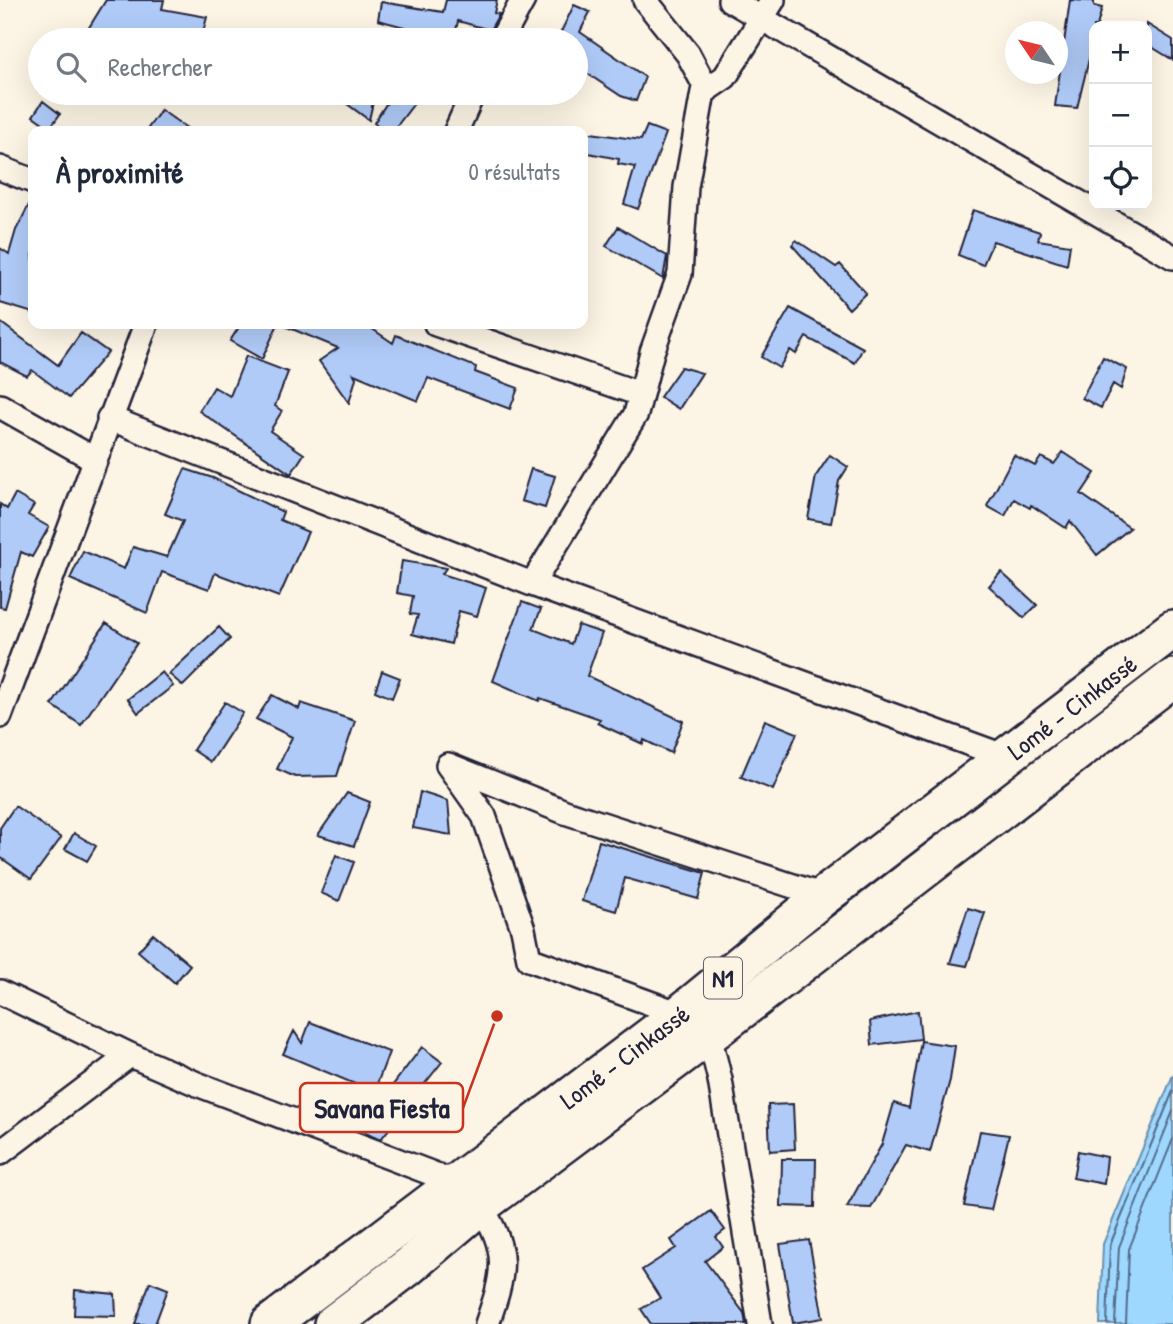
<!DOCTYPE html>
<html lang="fr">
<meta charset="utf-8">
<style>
body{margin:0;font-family:"Patrick Hand",sans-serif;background:#f6f6f7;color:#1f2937}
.controls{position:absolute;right:21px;top:21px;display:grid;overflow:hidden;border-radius:14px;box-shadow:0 7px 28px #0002}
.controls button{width:63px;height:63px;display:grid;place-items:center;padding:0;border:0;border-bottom:2px solid #e0e1e3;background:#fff;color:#1f2937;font:35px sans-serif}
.compass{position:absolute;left:1005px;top:21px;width:63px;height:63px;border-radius:50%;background:#fff;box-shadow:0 7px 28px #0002;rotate:305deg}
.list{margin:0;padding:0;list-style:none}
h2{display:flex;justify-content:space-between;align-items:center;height:91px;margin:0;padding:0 28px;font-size:30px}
h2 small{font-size:23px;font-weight:400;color:#747a83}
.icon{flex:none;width:38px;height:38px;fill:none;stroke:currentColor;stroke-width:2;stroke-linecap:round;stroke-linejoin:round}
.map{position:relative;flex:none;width:1173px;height:1324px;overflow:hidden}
.search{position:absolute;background:#fff;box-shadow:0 7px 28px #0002;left:28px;top:28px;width:560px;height:77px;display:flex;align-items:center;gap:18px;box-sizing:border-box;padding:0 24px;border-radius:38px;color:#747a83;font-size:26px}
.panel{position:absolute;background:#fff;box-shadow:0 7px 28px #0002;left:28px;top:126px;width:560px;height:203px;border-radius:14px}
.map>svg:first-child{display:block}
.water{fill:#9ed8fe;stroke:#6c8fb0;stroke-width:2}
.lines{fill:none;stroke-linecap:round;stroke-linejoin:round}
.shore{stroke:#546b89;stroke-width:2}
.building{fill:#b0cbf8;stroke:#22223b;stroke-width:2}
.minor-casing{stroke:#22223b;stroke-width:28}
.trunk-casing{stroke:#22223b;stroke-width:42}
.minor{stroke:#fcf5e5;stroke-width:23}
.trunk{stroke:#fcf5e5;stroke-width:37}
.labels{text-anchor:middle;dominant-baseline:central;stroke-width:7;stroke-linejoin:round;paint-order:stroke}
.shield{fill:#fcf5e5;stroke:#63616e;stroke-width:2}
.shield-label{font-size:24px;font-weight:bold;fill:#22223b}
.street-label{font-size:26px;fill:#22223b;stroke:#fcf5e5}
.leader{fill:none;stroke:#c8321e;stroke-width:2.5}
.callout-dot{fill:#c8321e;stroke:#fcf5e5;stroke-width:2.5}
.callout{fill:#fcf5e5;stroke:#c8321e;stroke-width:2.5}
.callout-label{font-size:28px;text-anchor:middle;font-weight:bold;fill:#22223b}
</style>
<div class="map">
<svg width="1173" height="1324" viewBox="0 0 1173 1324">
<rect width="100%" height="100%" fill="#fcf5e5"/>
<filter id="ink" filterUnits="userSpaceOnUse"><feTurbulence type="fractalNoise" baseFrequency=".0143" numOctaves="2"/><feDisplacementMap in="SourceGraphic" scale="14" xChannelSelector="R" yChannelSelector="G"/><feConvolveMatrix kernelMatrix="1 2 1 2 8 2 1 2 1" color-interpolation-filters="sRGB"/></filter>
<g filter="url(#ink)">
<path class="water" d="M1173,1075V1324H1100L1103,1244Z"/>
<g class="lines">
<path class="shore" d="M1107,1324L1110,1245L1173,1091
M1115,1324L1119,1247L1173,1111
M1126,1324L1129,1249L1173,1139"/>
</g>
<path class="building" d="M106,0H164L162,9L207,17L201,40H179L148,33L85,34Z
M446,0H497L494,13L499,14L490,30L458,21L454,40H427L431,34L378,20L381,2L443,12Z
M1070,0L1094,1V6L1102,8L1097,26H1094V39L1077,108L1055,106Z
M574,5L590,12L580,32L645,77L636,101L621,96L576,66V40H557Z
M1147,24L1173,40V60L1147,44Z
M332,93H375L369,120Z
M393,93H422L393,131H385L374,123Z
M43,101L60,114L50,128L33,116Z
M161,110L191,131H146Z
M647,126L666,133L638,209L624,204L635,167L618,164L619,159L583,152V132L641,140Z
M33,197V313L0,303V248L9,254L16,230Z
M973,210L1040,232L1038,240L1070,245L1067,265L993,241L983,265L958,255Z
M618,227L667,256L663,279L606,246Z
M796,240L836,267L840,264L866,293L849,309L792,245Z
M790,308L863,348L855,363L806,337L796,354L790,350L779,368L761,357Z
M0,322L58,365L81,333L108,352L69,398L32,370L27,376L0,362Z
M241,324H278L262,359L230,341Z
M280,324H365L393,343L396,335L476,367L475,372L518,388L510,409L428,378L418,401L354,374L356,378L349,403L319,361L338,348Z
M246,356L288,372L275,406L282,411L270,431L304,454L291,474L199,411L214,387L230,396Z
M1103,357L1127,369L1121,389L1113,384L1101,408L1082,398Z
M681,367L702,373L679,409L660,397Z
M1063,452L1095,473L1081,494L1130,528L1097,555L1070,521L1066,528L1031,505L1030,508L1014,499L1005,516L987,506L1014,455L1035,466L1041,457L1054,464Z
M830,455L848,467L839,481L831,523L808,519L816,476Z
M185,469L213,478L283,512L280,520L308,532L279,597L215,573L209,589L162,572L147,613L70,579L83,551L124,569L133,547L167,557L183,521L165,514Z
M531,469L555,476L545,508L521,501Z
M15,494L34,505L28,515L49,527L32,557L21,552L5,608L0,607V504L7,509Z
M402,561L446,568L442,574L486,588L477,616L459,611L451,644L412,634L418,615L410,614L413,596L397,593Z
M1001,572L1037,605L1024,618L989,586Z
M522,602L541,609L533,629L571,644L578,625L602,633L587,676L683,721L671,753L644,740L643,744L597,723L600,719L540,698L539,701L493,681Z
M106,623L137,643L81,725L52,705Z
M219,627L230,639L183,686L169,674Z
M382,671L400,678L392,698L375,691Z
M162,672L173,686L138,713L128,699Z
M272,695L299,709L301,703L355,721L337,776L295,777L277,769L292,737L256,719Z
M225,702L243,713L211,762L193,750Z
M765,720L797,733L773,790L741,777Z
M420,792L448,801L451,835L413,828Z
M347,793L370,802L354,846L318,835Z
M15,806L61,838L31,879L0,857V828Z
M74,833L96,846L87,861L65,849Z
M599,841L705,873L698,899L625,878L616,911L582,901Z
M336,855L354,862L339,901L321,893Z
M968,908L985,913L967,966L950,963Z
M153,934L190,965L175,983L138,951Z
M918,1011L921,1039L872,1045L870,1021Z
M310,1022L389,1052L374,1092L283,1054L294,1031L302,1043Z
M921,1041L955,1046L950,1080L930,1152L906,1145L871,1208L847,1207L882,1144L894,1103L909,1108Z
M422,1047L442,1062L381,1139L369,1134L360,1128Z
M793,1104L795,1149L770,1151L768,1105Z
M980,1131L1009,1135L991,1210L964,1206Z
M1078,1151L1107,1157L1104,1184L1073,1178Z
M782,1159H816L815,1207L781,1206Z
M711,1211L725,1230L716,1237L723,1247L705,1261L744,1313L746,1324H651L641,1309L660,1298L642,1270L676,1248L671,1240Z
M809,1240L823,1318L793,1323L780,1244Z
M150,1282L168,1289L155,1324H135Z
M75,1290L115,1294L116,1316L74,1315Z"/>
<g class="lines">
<defs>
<path id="minor" d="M645,0L688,54L707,90
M730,0L1173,257
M501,40L523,0
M456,131L473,93
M0,168L33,181
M436,324L640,394
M0,406L94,459
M109,418L532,584L1006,757
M532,584L636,414L652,352L680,274L686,187L703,92L725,77L773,0
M0,716L146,324
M448,765L565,812L824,896
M448,765L484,816L523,929L529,959L680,1014
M0,992L130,1055L197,1084L457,1183
M709,1035L720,1080L760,1324
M0,1153L130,1055
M480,1206C511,1251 504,1275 487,1324"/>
<g id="trunk">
<path id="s1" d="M270,1324L680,1014L824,896L1173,629"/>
<path d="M333,1324L408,1267L480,1206L709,1035L1173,678"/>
</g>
</defs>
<use href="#minor" class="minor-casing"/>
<use href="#trunk" class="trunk-casing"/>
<use href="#minor" class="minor"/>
<use href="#trunk" class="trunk"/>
</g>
</g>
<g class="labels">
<rect class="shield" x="704" y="957.5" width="38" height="41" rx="5"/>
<g class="shield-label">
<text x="723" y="978">N1</text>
</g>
<g class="street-label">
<text stroke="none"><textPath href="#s1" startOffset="1012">Lomé - Cinkassé</textPath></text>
<text stroke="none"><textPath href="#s1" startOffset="444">Lomé - Cinkassé</textPath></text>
</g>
</g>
<path class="leader" d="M497 1016L463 1108"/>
<circle class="callout-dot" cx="497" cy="1016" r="7"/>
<rect class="callout" x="300" y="1083" width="163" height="49" rx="7"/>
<g class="callout-label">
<text x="382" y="1118">Savana Fiesta</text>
</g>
</svg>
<div class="controls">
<button>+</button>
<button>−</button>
<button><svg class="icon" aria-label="locate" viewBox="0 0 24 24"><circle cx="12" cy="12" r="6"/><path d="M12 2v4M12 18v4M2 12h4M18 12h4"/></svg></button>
</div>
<svg class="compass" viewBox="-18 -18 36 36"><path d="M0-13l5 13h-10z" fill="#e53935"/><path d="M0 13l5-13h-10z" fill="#747a83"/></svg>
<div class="search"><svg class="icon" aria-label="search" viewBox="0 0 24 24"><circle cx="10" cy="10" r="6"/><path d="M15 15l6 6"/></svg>Rechercher</div>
<section class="panel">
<h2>À proximité<small>0 résultats</small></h2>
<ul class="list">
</ul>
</section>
</div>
